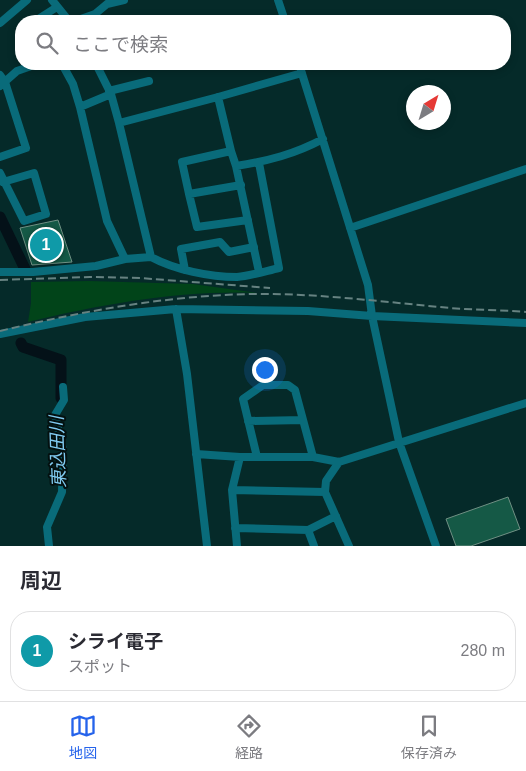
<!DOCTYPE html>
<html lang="ja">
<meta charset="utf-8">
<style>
body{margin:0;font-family:Helvetica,"Noto Sans JP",sans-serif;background:#f2f2f3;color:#2b2b33}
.compass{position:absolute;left:406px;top:85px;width:45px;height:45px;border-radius:50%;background:#fff;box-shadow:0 2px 8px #0003;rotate:38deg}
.you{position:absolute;left:264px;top:369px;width:18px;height:18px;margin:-12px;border:4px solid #fff;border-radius:50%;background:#1a73e8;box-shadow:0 0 0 8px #1a73e833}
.badge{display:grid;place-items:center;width:32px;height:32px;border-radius:50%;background:#2563eb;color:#fff;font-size:16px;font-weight:700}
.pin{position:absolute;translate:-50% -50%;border:2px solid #fff;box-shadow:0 1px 5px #0006}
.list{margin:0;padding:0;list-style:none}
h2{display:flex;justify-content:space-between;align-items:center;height:65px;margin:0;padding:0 20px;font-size:21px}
h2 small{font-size:16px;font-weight:400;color:#7c7c81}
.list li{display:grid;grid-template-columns:32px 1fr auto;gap:15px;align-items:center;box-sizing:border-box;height:80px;margin:0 10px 10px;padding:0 10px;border:1px solid #e1e1e2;border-radius:20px}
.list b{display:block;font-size:19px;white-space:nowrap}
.list p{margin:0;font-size:16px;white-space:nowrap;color:#7c7c81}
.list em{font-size:16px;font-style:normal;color:#7c7c81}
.icon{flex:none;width:28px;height:28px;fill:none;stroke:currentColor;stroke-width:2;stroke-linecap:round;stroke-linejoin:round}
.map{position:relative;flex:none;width:526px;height:546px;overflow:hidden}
.search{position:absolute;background:#fff;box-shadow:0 2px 8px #0003;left:15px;right:15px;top:15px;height:55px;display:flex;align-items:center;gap:12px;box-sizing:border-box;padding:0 18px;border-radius:20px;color:#7c7c81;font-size:19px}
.sheet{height:155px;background:#fff}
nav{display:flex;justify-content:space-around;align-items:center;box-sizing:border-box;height:70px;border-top:1px solid #e1e1e2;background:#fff;font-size:14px;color:#7c7c81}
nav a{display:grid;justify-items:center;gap:2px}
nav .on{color:#2563eb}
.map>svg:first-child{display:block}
.green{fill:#014419}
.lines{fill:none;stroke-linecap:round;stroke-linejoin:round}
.river{stroke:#041118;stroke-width:11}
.building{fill:#155946;stroke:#709084}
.minor{stroke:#096b7a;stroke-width:8}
.rail{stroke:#668281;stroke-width:2;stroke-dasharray:8 4;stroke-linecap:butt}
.labels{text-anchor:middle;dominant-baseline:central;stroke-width:4;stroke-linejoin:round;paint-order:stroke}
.water-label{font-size:18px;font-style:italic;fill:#80caf0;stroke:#03100f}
</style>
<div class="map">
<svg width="526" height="546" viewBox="0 0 526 546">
<rect width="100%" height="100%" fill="#052a29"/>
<path class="green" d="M89,281L193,284L258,293C181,290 103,304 28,322L31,303V282Z"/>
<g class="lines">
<path class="river" d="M0,217L25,269
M21,343L23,347L61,360V398"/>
</g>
<path class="building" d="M58,220L72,262L32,265L20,228Z
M508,497L520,529L471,546H456L446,519Z"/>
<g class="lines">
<path class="minor" d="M52,0L69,21
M278,0L285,21
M35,21L57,7
M75,21L95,14L107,4L124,0
M0,23L27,0
M62,64L73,84L80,107L107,221L125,259
M299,64L368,285L372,316L399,442L436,546
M0,75L5,82L26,148L0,157
M0,86L17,71L34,65
M109,91L149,81
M218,97L231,151L236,166L259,272
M80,107L111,94
M119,123L218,97L302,73
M231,151L182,162L189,194L241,185
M236,166C268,161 295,154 323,139
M0,173L24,221L46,214L34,173L3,182
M189,194L197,227L248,220
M350,228L526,169
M151,257C175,270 210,277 237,277C250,276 266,271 279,268L259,163
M185,270L181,249L220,242L229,252L254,247
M0,272H33L96,266L125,259L151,257L119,123L111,94L96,64
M176,309L187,374L207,546
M0,334L85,317L176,309L308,311L372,316L526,323
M248,421L303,420
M196,454L240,457H313L339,462L526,403
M257,457L243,399L263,385H288L295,390L313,457
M339,462L326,481L325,492L349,546
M232,490L325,492
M235,528L308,530L336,516
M308,530L314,546
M49,546L47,527L62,492L63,450L55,415L64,400L63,387
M237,546L232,490L240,457"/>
<path class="rail" d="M0,280L90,277L140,278L270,288
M0,331C83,311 165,296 250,294C317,293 384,302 450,308C475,310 501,310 526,312"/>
</g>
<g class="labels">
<g class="water-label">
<text transform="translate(58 452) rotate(-92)">東込田川</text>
</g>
</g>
</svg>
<svg class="compass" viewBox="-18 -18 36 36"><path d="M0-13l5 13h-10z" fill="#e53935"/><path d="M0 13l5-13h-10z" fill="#7c7c81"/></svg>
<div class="you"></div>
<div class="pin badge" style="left:46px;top:245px;background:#0f9aa8">1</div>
<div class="search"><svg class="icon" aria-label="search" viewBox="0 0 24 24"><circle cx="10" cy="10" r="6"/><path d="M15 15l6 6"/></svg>ここで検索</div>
</div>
<section class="sheet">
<h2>周辺<small></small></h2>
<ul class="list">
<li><span class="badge" style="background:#0f9aa8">1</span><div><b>シライ電子</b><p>スポット</p></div><em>280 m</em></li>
</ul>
</section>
<nav>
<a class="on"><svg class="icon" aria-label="map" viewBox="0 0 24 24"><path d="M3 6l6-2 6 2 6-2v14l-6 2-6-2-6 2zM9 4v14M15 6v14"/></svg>地図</a>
<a><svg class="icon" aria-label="directions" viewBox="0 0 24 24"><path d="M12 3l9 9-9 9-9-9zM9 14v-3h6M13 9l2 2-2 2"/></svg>経路</a>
<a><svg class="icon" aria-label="saved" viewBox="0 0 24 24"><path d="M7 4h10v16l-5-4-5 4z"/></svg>保存済み</a>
</nav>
